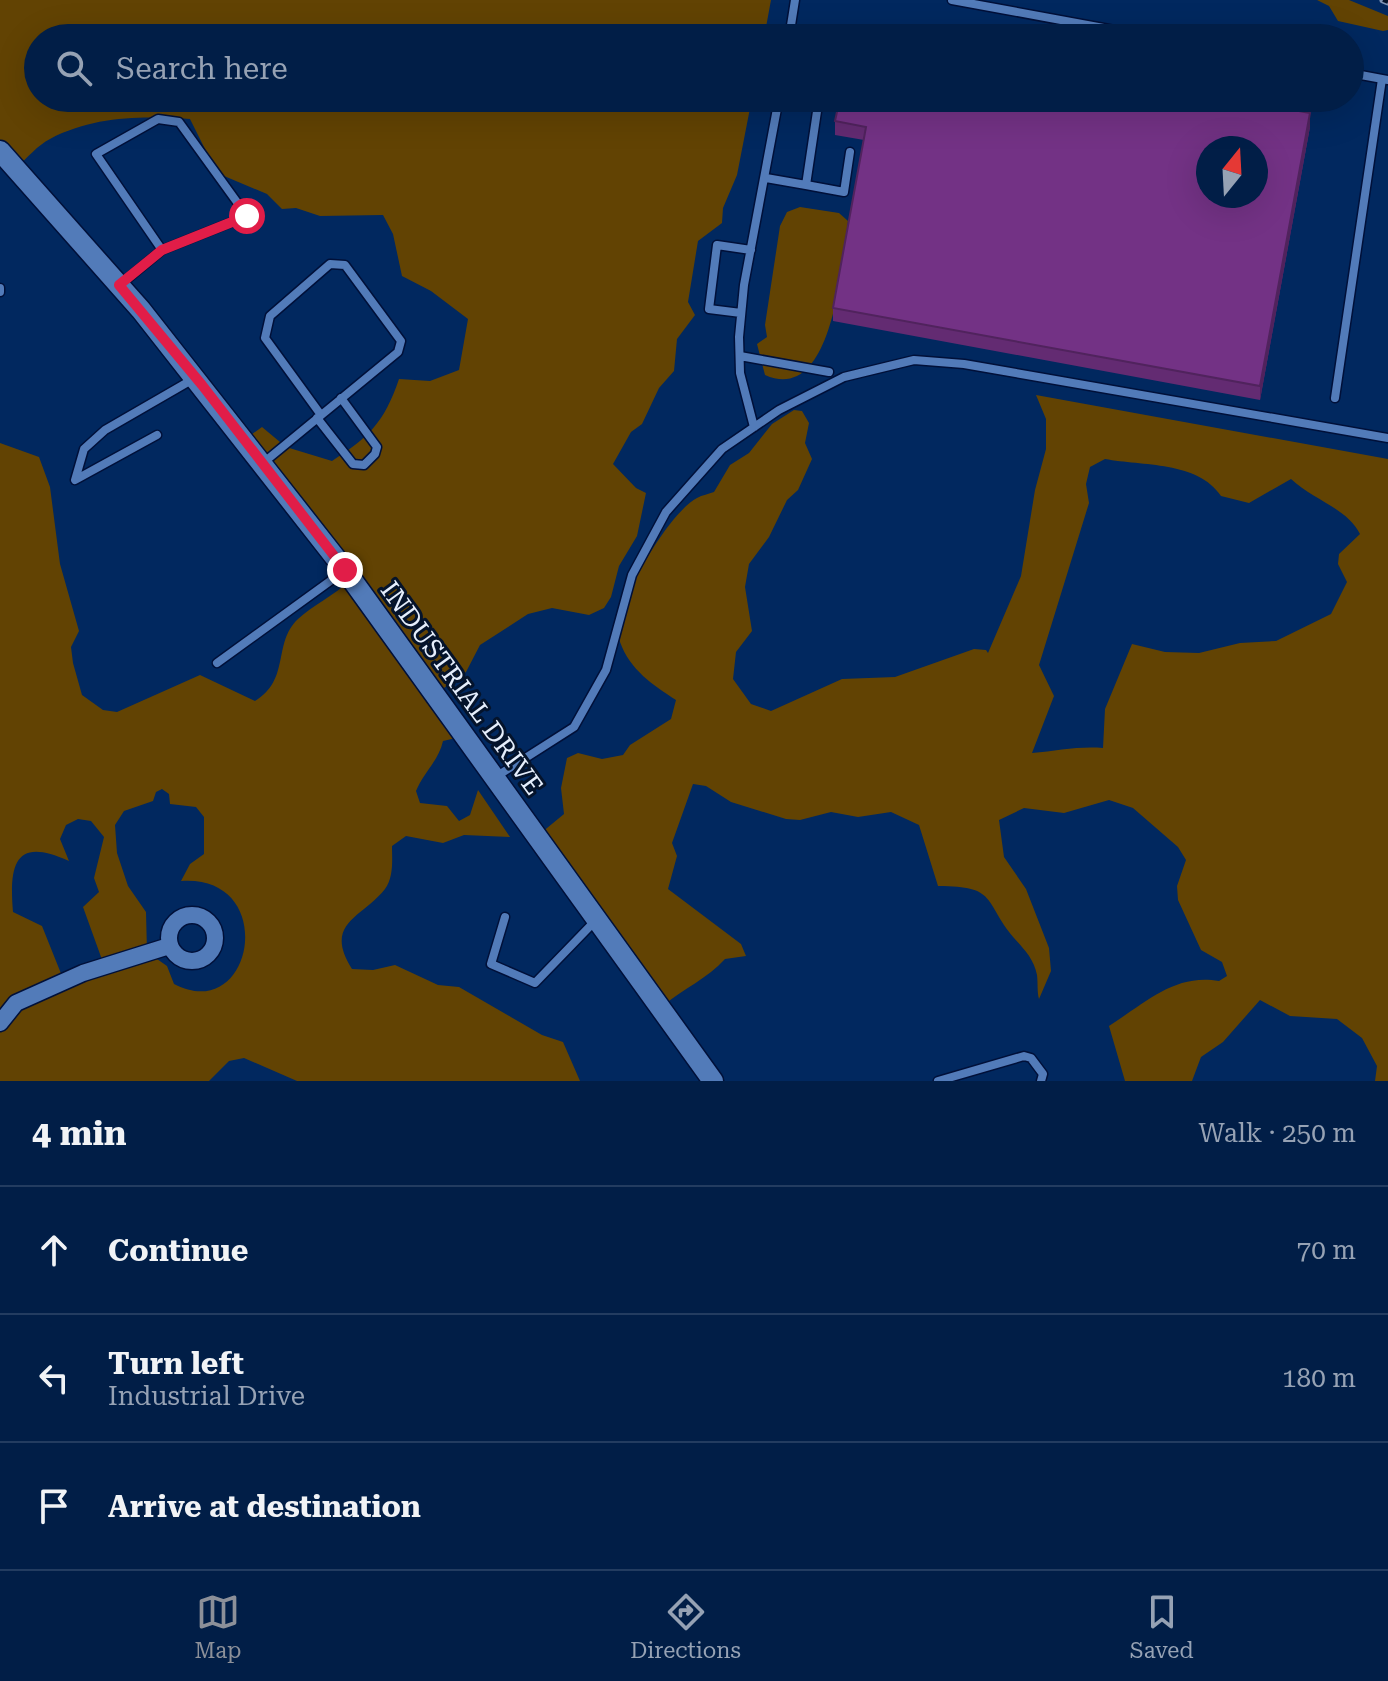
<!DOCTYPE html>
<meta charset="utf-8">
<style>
body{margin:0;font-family:"Roboto Serif",serif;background:#0f2b52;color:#f1f3f6}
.compass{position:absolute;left:1196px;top:136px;width:72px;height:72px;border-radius:50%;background:#011e47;box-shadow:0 8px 32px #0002;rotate:18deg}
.stop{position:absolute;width:24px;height:24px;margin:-18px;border:6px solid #e11d48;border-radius:50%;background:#fff}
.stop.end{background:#e11d48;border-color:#fff;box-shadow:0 2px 8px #0008}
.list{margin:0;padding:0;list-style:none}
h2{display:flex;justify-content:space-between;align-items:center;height:104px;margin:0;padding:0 32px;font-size:34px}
h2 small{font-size:26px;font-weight:400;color:#96a2b4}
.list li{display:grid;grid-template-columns:52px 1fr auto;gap:24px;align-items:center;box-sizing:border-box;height:128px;padding:0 32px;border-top:2px solid #233c60}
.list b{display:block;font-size:30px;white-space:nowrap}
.list p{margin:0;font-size:26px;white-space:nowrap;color:#96a2b4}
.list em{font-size:26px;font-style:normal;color:#96a2b4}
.icon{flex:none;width:44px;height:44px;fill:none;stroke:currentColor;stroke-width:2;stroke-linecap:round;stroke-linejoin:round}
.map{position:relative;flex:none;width:1388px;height:1081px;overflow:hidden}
.search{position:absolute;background:#011e47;box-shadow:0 8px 32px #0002;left:24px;right:24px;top:24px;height:88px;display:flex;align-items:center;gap:20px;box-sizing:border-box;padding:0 28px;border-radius:44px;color:#96a2b4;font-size:30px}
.sheet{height:488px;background:#011e47}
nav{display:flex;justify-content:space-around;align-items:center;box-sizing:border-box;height:112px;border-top:2px solid #233c60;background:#011e47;font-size:22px;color:#96a2b4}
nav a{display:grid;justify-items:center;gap:4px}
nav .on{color:#8c9099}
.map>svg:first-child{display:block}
.green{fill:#624303;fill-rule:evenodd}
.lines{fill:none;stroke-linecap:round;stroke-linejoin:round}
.service-casing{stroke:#001039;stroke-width:11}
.minor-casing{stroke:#001039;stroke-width:19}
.tertiary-casing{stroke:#001039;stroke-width:23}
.service{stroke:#527bb9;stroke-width:8}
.minor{stroke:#527bb9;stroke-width:16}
.tertiary{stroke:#527bb9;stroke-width:20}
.rail-casing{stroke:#7e94b5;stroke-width:7}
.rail{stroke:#04132b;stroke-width:4;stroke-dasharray:12;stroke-linecap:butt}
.wall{fill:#632b72}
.shaded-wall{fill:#50235d}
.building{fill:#733285;stroke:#50235d;stroke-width:2;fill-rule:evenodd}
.route{stroke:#e11d48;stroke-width:10}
.labels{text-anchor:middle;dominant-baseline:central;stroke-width:6;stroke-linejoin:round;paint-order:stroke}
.street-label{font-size:26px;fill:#e5eefc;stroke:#04132b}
</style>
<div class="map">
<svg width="1388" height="1081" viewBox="0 0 1388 1081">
<rect width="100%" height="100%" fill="#01285f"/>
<path class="green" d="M0,0H771L764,38H38V98H752L737,175L723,208L722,223L698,241L688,302L695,315L677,339L674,371L659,388L642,424L631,432L613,464L636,488L646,493L637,536L619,566L611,597L604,608L589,615L552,608L528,614L480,645L466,672L437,693L465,736L443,741C439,760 424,772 416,791L420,803L447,806L459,821L470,815L478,790L510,837L464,835L443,843L406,836L392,846C392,859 394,877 385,889C362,918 323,923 352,969L373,970L395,965L438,985L459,987L542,1035L563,1042L580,1081H297L244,1058L229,1061L209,1081H0V443L39,457L50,487L60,564L79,631L71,647L73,663L82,695L103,710L117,712L200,675L255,701C291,679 272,644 298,619C312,606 334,595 350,581L245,439L262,427L286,447L332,461C369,437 384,423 399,379L430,381L459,370L468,319L431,291L402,276L393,234L383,215L320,216L296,208L282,209L267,194L217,173L190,119C141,116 94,116 50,139C38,145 27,158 17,167L0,149ZM162,789L169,794L170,804L196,807L204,817V854L190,864L181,881C280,874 254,1026 174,984L167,966L147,952L146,912L128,886L117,853L115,825L124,811L153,801L156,792ZM78,819L91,821L104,837L94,878L99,892L83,907L105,968L64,981L42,926L13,912C9,864 15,836 69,861L60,839L66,825Z
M1317,0H1349L1388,16V30L1383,31L1338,21L1329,6Z
M800,207L839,213L848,221C842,260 834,406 765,375L757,344L767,337L765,325L780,226L787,212Z
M1036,395L1388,459V1081H1375L1377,1066L1362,1038L1337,1019L1290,1016L1260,1000L1223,1042L1201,1057L1192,1081H1125L1109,1026C1145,1003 1175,973 1219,981L1227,976L1222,962L1201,950L1178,900L1177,886L1186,860L1178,847L1133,808L1109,800L1064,813L1024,808L999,820L1004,857L1026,889L1049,948L1051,971L1039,999C1037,992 1038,983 1037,975C1034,959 1024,949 1014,938C983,901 998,886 938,886L919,825L891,812L858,817L831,812L800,820L786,819L731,802L706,786L693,784L672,843L677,856L668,889L741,944L746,956L725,959C707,979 684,988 664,1005L541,833L564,814L561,788L567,758L578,753L602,759L623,755L630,745L671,719L676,700C653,685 630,670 620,642C610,610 668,513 697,498C702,495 709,494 714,492L730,465L749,453L772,424L794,410L802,411L809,423L805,443L812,459L798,490L787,500L769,537L749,564L745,587L752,631L736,652L733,679L751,704L771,711L842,679L895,677L974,649L986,650L988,653L1021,576L1035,490L1046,449V419ZM1105,459C1142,466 1198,461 1221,496L1249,503L1291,479C1313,500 1347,508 1360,534L1339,554L1338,564L1347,582L1331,614L1276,641L1240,643L1199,653L1165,652L1132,644L1105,709L1103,748C1078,746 1057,751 1032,753L1054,696L1039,665L1089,503L1086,484L1090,467Z"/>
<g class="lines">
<defs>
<path id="service" d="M952,0L1158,38
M790,33L820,38
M789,38L795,0
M1350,73L1388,80
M766,178L806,185L819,98
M806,185L844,192L850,152
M120,285L162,250L96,154L158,119L179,122L247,216L162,250
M0,288V292
M741,313L709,309L717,245L751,250
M740,356L829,372
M1335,398L1382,79
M317,418L353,464L364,465L375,454L377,447L341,398
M754,427L740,373L739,337L744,285L779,98
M157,435L75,480L84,449L105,430L195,378
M263,463L398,352L401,341L345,265L330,264L270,316L265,338L321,415
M217,663L344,571
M494,778L574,727L606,670L632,575L666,512L722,449L779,410L844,377L914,360L964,364L1388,438
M505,917L491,964L535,983L596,920
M938,1081L1024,1056L1031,1058L1043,1074L1041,1081"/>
<path id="minor" d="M169 938a23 23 0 1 1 46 0a23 23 0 1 1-46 0Z
M0,1023L16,1003L83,973L169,946"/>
<path id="tertiary" d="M0,151L141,310L345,570L713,1081"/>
</defs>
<use href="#service" class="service-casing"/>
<use href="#minor" class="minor-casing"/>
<use href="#tertiary" class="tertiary-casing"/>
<use href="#service" class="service"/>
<use href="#minor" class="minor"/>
<use href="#tertiary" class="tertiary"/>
<defs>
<path id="rail" d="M1383,0L1388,2"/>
</defs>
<use href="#rail" class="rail-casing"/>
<use href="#rail" class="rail"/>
</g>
<path class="wall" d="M835,121L1310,127L1260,400L833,321V308L864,140L835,135Z"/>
<path class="shaded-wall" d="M1310,113V127L1260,400V386Z"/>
<path class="building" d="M852,29L901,38H851Z
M840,98H1227L1310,113L1260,386L833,308L866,127L835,121ZM1208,148H1256V196H1208Z"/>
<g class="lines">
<path class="route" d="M247,216L162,250L119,285L202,385L345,570"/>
</g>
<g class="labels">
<g class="street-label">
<text transform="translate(462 688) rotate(54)">INDUSTRIAL DRIVE</text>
</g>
</g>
</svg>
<svg class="compass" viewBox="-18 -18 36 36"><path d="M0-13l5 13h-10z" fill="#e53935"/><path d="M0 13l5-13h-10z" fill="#96a2b4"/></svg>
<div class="stop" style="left:247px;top:216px"></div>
<div class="stop end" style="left:345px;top:570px"></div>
<div class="search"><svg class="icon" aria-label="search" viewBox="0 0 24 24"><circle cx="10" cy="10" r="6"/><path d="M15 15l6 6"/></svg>Search here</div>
</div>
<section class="sheet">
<h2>4 min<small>Walk · 250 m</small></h2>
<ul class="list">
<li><svg class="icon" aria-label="ahead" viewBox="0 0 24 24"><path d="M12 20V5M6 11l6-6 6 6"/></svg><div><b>Continue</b></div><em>70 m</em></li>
<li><svg class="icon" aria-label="left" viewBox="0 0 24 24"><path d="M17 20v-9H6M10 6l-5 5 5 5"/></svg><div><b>Turn left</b><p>Industrial Drive</p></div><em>180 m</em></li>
<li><svg class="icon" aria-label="arrive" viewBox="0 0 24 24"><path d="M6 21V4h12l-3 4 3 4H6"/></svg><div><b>Arrive at destination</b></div></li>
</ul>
</section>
<nav>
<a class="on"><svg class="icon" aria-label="map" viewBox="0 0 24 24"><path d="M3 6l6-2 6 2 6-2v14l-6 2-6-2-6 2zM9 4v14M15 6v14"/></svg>Map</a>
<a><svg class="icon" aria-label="directions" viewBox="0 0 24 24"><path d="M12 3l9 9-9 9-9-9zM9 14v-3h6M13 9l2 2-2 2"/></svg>Directions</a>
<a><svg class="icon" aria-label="saved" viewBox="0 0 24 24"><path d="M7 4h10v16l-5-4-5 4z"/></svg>Saved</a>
</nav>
